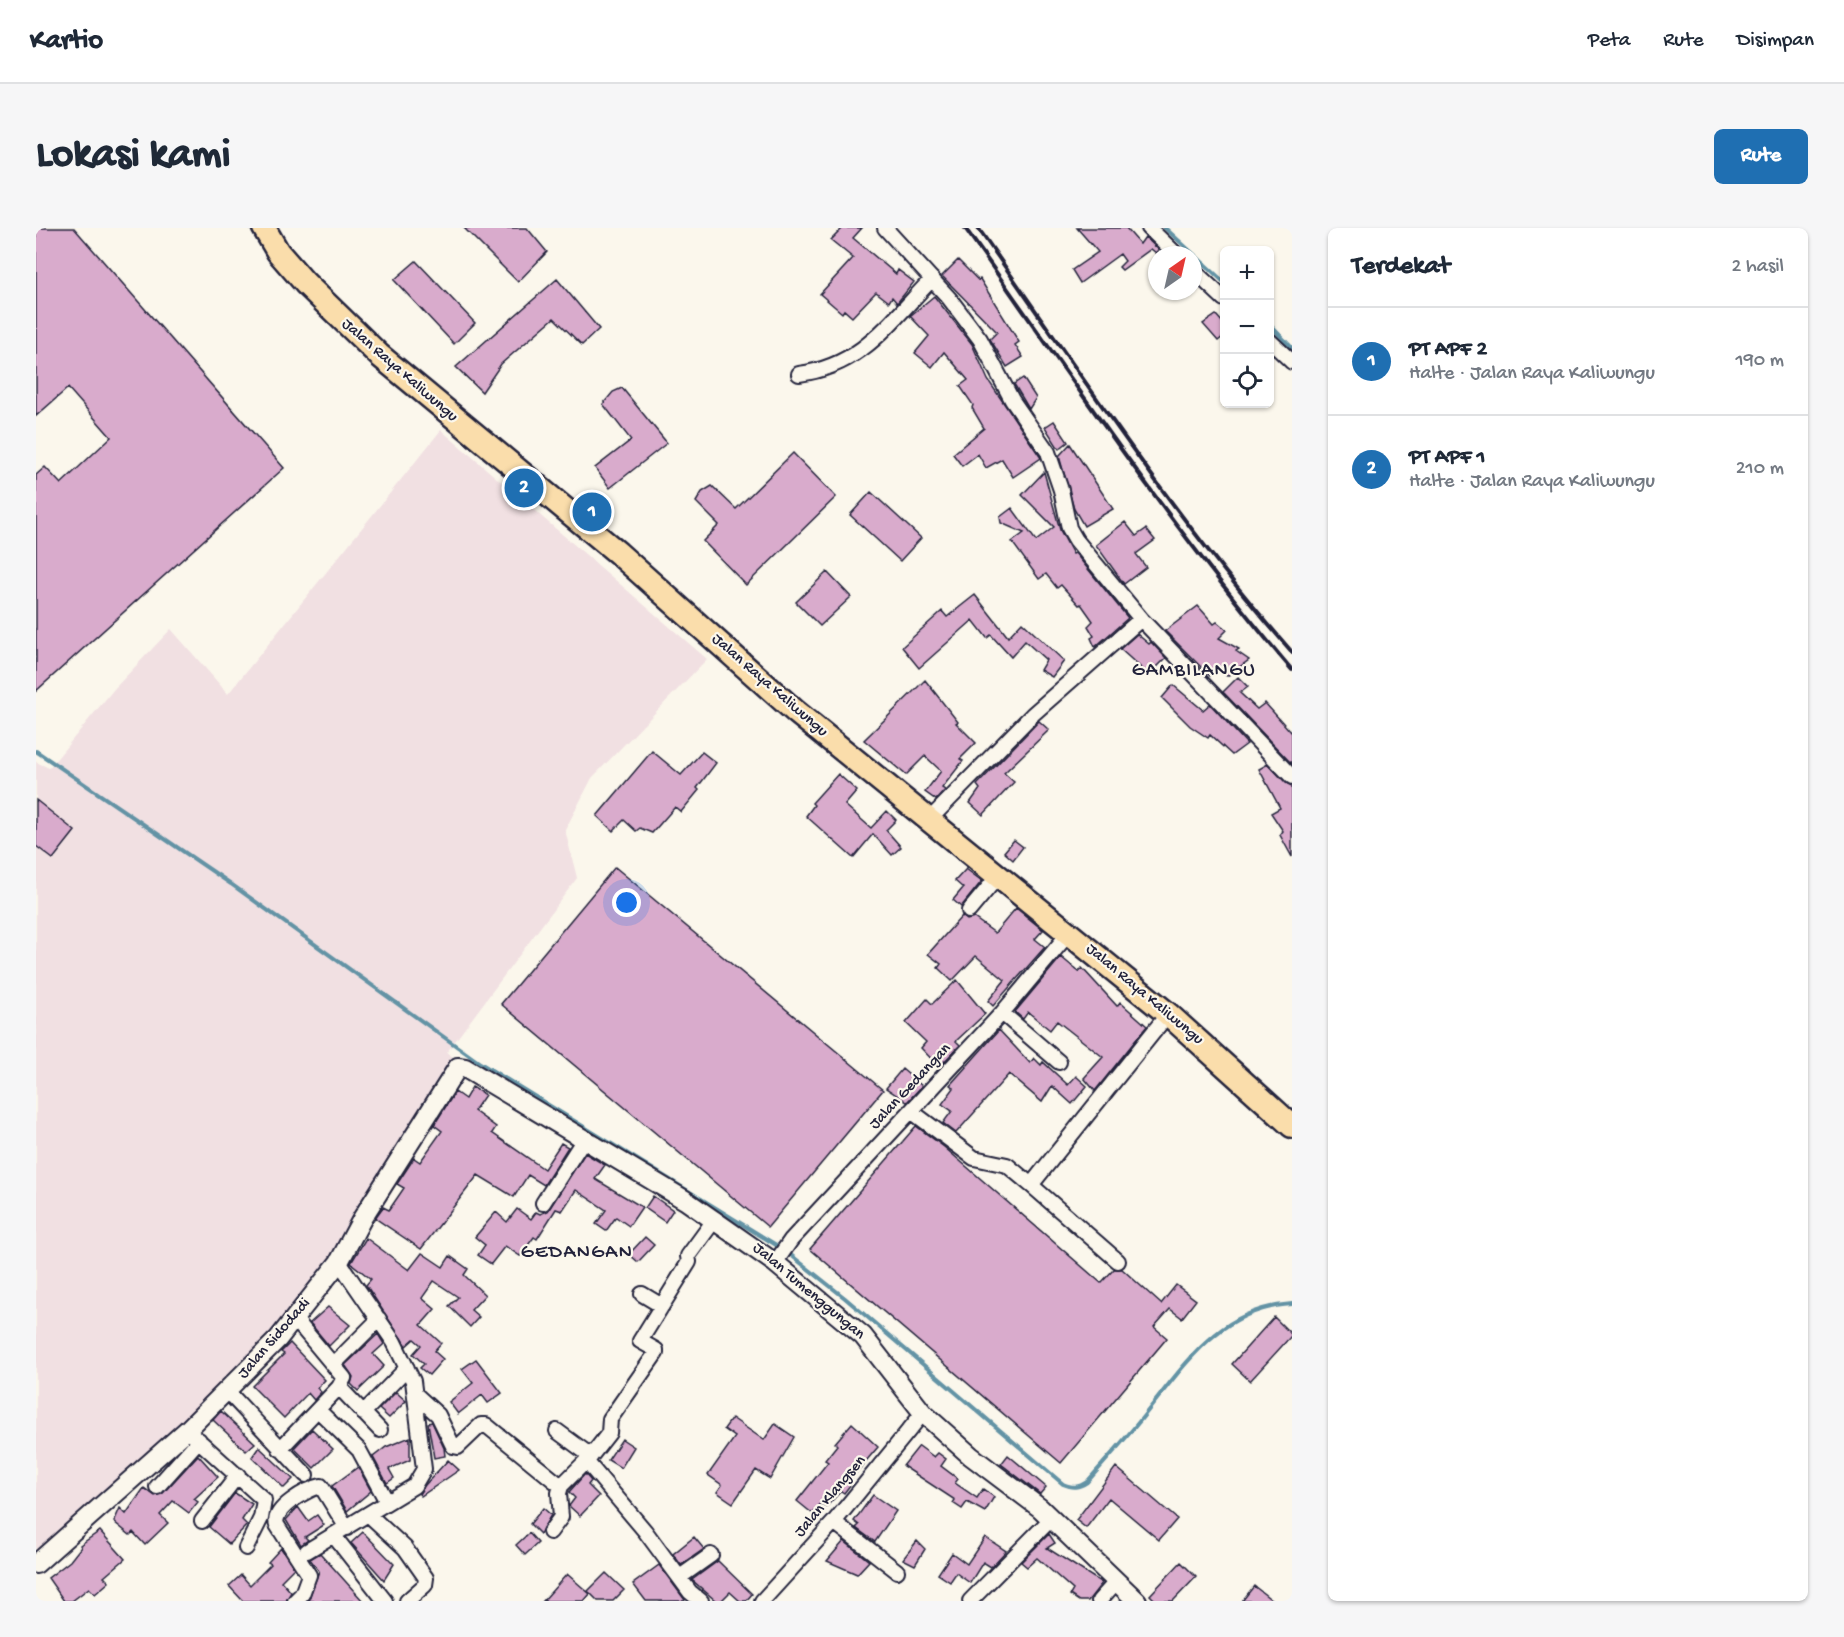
<!DOCTYPE html>
<html lang="id">
<meta charset="utf-8">
<style>
body{margin:0;font-family:"Gochi Hand",sans-serif;background:#f6f6f7;color:#1f2937}
.controls{position:absolute;right:18px;top:18px;display:grid;overflow:hidden;border-radius:9px;box-shadow:0 2px 4px #0004}
.controls button{width:54px;height:54px;display:grid;place-items:center;padding:0;border:0;border-bottom:2px solid #e0e1e3;background:#fff;color:#1f2937;font:30px sans-serif}
.compass{position:absolute;left:1112px;top:18px;width:54px;height:54px;border-radius:50%;background:#fff;box-shadow:0 2px 4px #0004;rotate:34deg}
.you{position:absolute;left:591px;top:675px;width:21px;height:21px;margin:-15px;border:4px solid #fff;border-radius:50%;background:#1a73e8;box-shadow:0 0 0 9px #1a73e833}
.badge{display:grid;place-items:center;width:39px;height:39px;border-radius:50%;background:#1f6fb2;color:#fff;font-size:20px;font-weight:700}
.pin{position:absolute;translate:-50% -50%;border:3px solid #fff;box-shadow:0 2px 6px #0006}
.list{margin:0;padding:0;list-style:none}
h2{display:flex;justify-content:space-between;align-items:center;height:78px;margin:0;padding:0 24px;font-size:26px}
h2 small{font-size:20px;font-weight:400;color:#747a83}
.list li{display:grid;grid-template-columns:39px 1fr auto;gap:18px;align-items:center;box-sizing:border-box;height:108px;padding:0 24px;border-top:2px solid #e0e1e3}
.list b{display:block;font-size:22px;white-space:nowrap}
.list p{margin:0;font-size:20px;white-space:nowrap;color:#747a83}
.list em{font-size:20px;font-style:normal;color:#747a83}
.icon{flex:none;width:33px;height:33px;fill:none;stroke:currentColor;stroke-width:2;stroke-linecap:round;stroke-linejoin:round}
.map{position:relative;flex:none;width:1256px;height:1373px;overflow:hidden;border-radius:9px}
header{display:flex;align-items:center;gap:36px;box-sizing:border-box;height:84px;padding:0 30px;background:#fff;border-bottom:2px solid #e0e1e3}
header strong{font-size:28px}
nav{display:flex;gap:33px;margin-inline-start:auto;font-size:21px}
.intro{display:flex;align-items:center;justify-content:space-between;box-sizing:border-box;height:144px;padding:0 36px}
h1{margin:0;font-size:42px}
.button{padding:15px 27px;border-radius:9px;background:#1f6fb2;color:#fff;font-size:21px;font-weight:700}
main{display:flex;gap:36px;padding:0 36px}
aside{flex:1;background:#fff;border-radius:9px;box-shadow:0 2px 4px #0004}
.map>svg:first-child{display:block}
.built{fill:#f1e0e2}
.lines{fill:none;stroke-linecap:round;stroke-linejoin:round}
.stream{stroke:#6393a5;stroke-width:4}
.building{fill:#d9abcc;stroke:#22223b;stroke-width:1.5}
.minor-casing{stroke:#22223b;stroke-width:18}
.tertiary-casing{stroke:#22223b;stroke-width:22}
.primary-casing{stroke:#22223b;stroke-width:27}
.minor{stroke:#fbf7ec;stroke-width:14}
.tertiary{stroke:#fbf7ec;stroke-width:18}
.primary{stroke:#faddab;stroke-width:22}
.rail{stroke:#22223b;stroke-width:4}
.labels{text-anchor:middle;dominant-baseline:central;stroke-width:4.5;stroke-linejoin:round;paint-order:stroke}
.street-label{font-size:16px;fill:#22223b;stroke:#fbf7ec}
.quarter-label{font-size:20px;letter-spacing:1.5px;fill:#22223b;stroke:#fbf7ec}
</style>
<header>
<strong>Kartio</strong>
<nav><a>Peta</a><a>Rute</a><a>Disimpan</a></nav>
</header>
<div class="intro"><h1>Lokasi kami</h1><a class="button">Rute</a></div>
<main>
<div class="map">
<svg width="1256" height="1373" viewBox="0 0 1256 1373">
<rect width="100%" height="100%" fill="#fbf7ec"/>
<filter id="ink" filterUnits="userSpaceOnUse"><feTurbulence type="fractalNoise" baseFrequency=".0167" numOctaves="2"/><feDisplacementMap in="SourceGraphic" scale="12" xChannelSelector="R" yChannelSelector="G"/><feConvolveMatrix kernelMatrix="1 2 1 2 8 2 1 2 1" color-interpolation-filters="sRGB"/></filter>
<g filter="url(#ink)">
<path class="built" d="M405,202L671,431L556,550L529,602L541,650L411,824L427,838L289,1051L225,1127L0,1331V534L13,540L78,461L135,401L192,466Z"/>
<g class="lines">
<path class="stream" d="M1129,0L1188,54
M1234,97L1256,120
M0,523L195,656L444,835L745,1020
M751,1024L809,1070L1027,1256C1037,1260 1042,1260 1051,1254C1072,1230 1094,1206 1114,1180C1153,1131 1187,1080 1256,1076"/>
</g>
<path class="building" d="M0,0H38L248,240L0,463V247L9,239L25,256L75,209L32,160L0,188Z
M428,0H491L511,24L482,54Z
M807,0H826L817,10L860,46L862,42L878,54L861,75L856,69L853,74L840,64L816,89L808,82L806,85L784,66L817,30L795,12Z
M1041,0H1090L1104,16L1109,9L1123,22L1120,25L1115,21L1086,42L1083,39L1089,33L1084,26L1044,55L1036,42L1062,24Z
M922,32L942,52L944,51L983,114L979,117L987,129L971,139L954,111L961,104L906,48Z
M380,33L439,95L418,116L358,52Z
M521,51L563,101L546,117L518,90L465,136L446,164L420,139Z
M898,68L936,116L952,152L1005,230L977,249L966,231L950,240L942,226L926,238L917,226L948,200L936,180L937,177L924,158L932,152L908,124L896,139L879,125L893,108L874,88Z
M1180,87L1188,96V108L1182,113L1167,96Z
M987,150L1000,170L993,181L978,156Z
M586,160L631,215L574,260L559,240L595,212L567,176L577,164Z
M1018,193L1032,214L1023,221L1009,199Z
M1034,216L1077,281L1048,298L1038,281L1023,228Z
M757,225L800,269L710,357L667,313L683,297L660,274L666,264L676,258L700,281Z
M1008,244L1024,302L1037,326L1039,325L1092,390L1059,419L1055,410L1058,408L1052,398L1057,393L1045,376L1043,377L1025,357L1021,360L1010,346L1003,351L976,314L988,305L965,295L964,289L976,280L1000,313L1018,299L986,267Z
M835,264L885,310L864,333L814,287Z
M1089,294L1100,308L1110,301L1119,312L1100,326L1110,339L1088,356L1060,317Z
M791,344L815,369L784,398L760,374Z
M939,367L972,409L986,394L1028,433L1016,449L1004,442L1010,432L989,413L975,429L955,407L951,410L937,392L883,440L866,419L906,383L911,389Z
M1162,378L1178,396L1181,394L1191,402L1183,410L1203,421L1200,423L1213,432L1191,448L1181,441L1174,448L1129,403Z
M1101,406L1113,416L1115,414L1130,430L1113,447L1084,421Z
M1202,449L1212,459L1204,465L1221,481L1229,475L1256,505V536L1187,464Z
M889,452L922,494L920,495L940,515L924,531L927,533L906,560L909,562L900,572L889,564L905,543L889,528L870,547L828,512Z
M1137,457L1167,482L1174,476L1211,516L1196,527L1174,507L1172,510L1154,498L1126,470Z
M1003,493L1013,502L968,545L978,554L947,587L934,575L944,561L941,557Z
M616,523L645,547L666,524L680,535L661,560L663,562L645,584L639,579L616,605L604,600L600,603L588,592L577,603L561,588Z
M1232,536L1250,555L1256,558V629L1244,607L1247,603L1235,585L1244,580L1223,541Z
M802,546L821,563L809,577L835,600L851,583L860,592L850,602L865,619L856,627L837,606L817,630L770,588L778,577L776,575Z
M0,572L39,603L17,631L0,618Z
M978,612L987,619L977,632L968,624Z
M579,639L847,862L732,999L465,776Z
M930,641L946,653L925,679L917,672L927,660L919,653Z
M980,680L1007,702L999,711L1009,719L957,778L952,773L969,752L940,728L916,753L902,740L905,736L892,726L926,688L931,692L938,690L959,705Z
M1025,729L1043,744L1046,740L1081,778L1084,774L1111,798L1059,863L1048,850L1067,829L1021,793L1014,802L992,784L987,791L979,784Z
M921,752L949,786L920,813L924,817L903,839L885,820L890,814L870,795L891,771L896,776Z
M963,802L994,835L998,830L1005,837L1007,834L1032,857L1040,848L1051,858L1036,876L1016,858L1006,874L973,846L920,905L907,895L916,883L906,876L918,860L914,857Z
M866,841L886,858L871,874L850,860Z
M436,859L449,867L438,883L460,899L456,905L508,941L525,915L532,919L508,957L492,947L478,969L442,947L385,1021L339,990L347,979L353,982L368,960L361,956L378,930L384,934L406,903L398,897L419,864L429,871Z
M880,898L908,919L1065,1055L1078,1041H1086L1125,1076L1140,1057L1160,1072L1146,1090L1134,1081L1118,1099L1131,1110L1025,1235L774,1021Z
M549,925L569,937L559,951L606,979L593,998L580,989L570,1003L560,996L570,982L540,962L526,983L520,981L501,1011L498,1009L484,1028L469,1018L455,1036L442,1027L449,1017L439,1009L460,984L471,994L481,981L495,991L500,984L504,986L512,983Z
M617,968L637,982L629,994L609,980Z
M609,1009L618,1017L602,1034L593,1026Z
M330,1010L373,1042L386,1025L407,1039L414,1028L432,1041L428,1047L449,1067L435,1082L443,1089L434,1099L413,1078L422,1069L398,1053L386,1070L399,1081L385,1097L405,1115L398,1123L407,1131L393,1147L384,1140L388,1136L377,1126L385,1117L378,1111L370,1118L330,1057L335,1051L315,1035Z
M292,1079L314,1097L293,1118L274,1095Z
M1238,1089L1256,1107L1214,1153L1196,1136Z
M342,1106L348,1116L337,1126L348,1138L322,1163L315,1156L317,1149L309,1137Z
M254,1115L289,1152L281,1160L285,1164L278,1172L272,1165L248,1190L216,1158L248,1126L245,1124Z
M440,1131L466,1165L452,1175L446,1167L422,1186L413,1174L437,1155L426,1141Z
M360,1164L370,1173L353,1190L343,1181Z
M185,1183L219,1215L210,1223L177,1192Z
M696,1190L728,1212L739,1196L758,1209L734,1251L720,1242L697,1275L681,1264L686,1257L672,1247L699,1209L688,1201Z
M396,1194L408,1220L409,1228L398,1230L392,1195Z
M816,1195L842,1219L812,1254L815,1256L808,1265L805,1263L790,1279L785,1275L777,1286L761,1273L792,1234L789,1232L801,1217L799,1215Z
M276,1201L297,1221L278,1240L258,1220Z
M374,1209V1232L353,1241L358,1250L351,1255L337,1229L350,1219Z
M586,1211L598,1219L585,1240L572,1232Z
M883,1218L898,1229L902,1225L910,1231L905,1238L922,1251L919,1255L941,1270L947,1261L958,1269L949,1284L931,1274L926,1281L917,1275L919,1272L867,1238Z
M223,1219L257,1251L248,1260L216,1229Z
M162,1227L182,1249L158,1271L162,1274L153,1285L137,1273L124,1287L132,1295L109,1317L97,1304L94,1307L78,1294L84,1280L90,1286L108,1260L119,1268L127,1265Z
M972,1227L1010,1259L1004,1266L965,1236Z
M412,1232L423,1242L385,1268L383,1266L389,1257Z
M322,1239L335,1263L311,1283L296,1258Z
M1080,1239L1141,1291L1123,1312L1073,1270L1050,1300L1040,1292Z
M549,1246L555,1253L552,1257L563,1268L544,1288L533,1278L539,1270L533,1264Z
M199,1265L216,1276L206,1292L211,1297L193,1316L173,1299Z
M837,1267L860,1283L839,1314L820,1300L823,1297L818,1293Z
M262,1279L272,1293L281,1287L288,1297L269,1309L272,1312L265,1317L250,1292Z
M507,1280L515,1287L504,1306L494,1296Z
M64,1303L89,1331L68,1349L73,1354L59,1366L53,1360L36,1373H28L12,1350L34,1333L45,1319L44,1317Z
M327,1304L358,1336L348,1352L315,1315Z
M493,1305L502,1315L489,1327L480,1317Z
M1013,1306L1019,1315L1011,1320L1066,1355L1052,1373H1043L1034,1367L1037,1362L1001,1330L991,1339L985,1334Z
M658,1309L668,1321L645,1337L637,1326Z
M949,1309L970,1323L955,1339L947,1334L934,1355L920,1345L914,1354L902,1346L916,1325L931,1336Z
M808,1313L833,1333L821,1346L791,1333Z
M881,1313L889,1321L879,1337L867,1331Z
M245,1320L258,1340L245,1353L255,1364L250,1373H207L193,1358L205,1347L214,1357L235,1336L232,1334Z
M284,1325L327,1373H272L283,1343L274,1331Z
M682,1333L716,1366L710,1373H704L694,1364L685,1373H680L656,1352Z
M1145,1334L1160,1349L1137,1373H1120L1114,1367Z
M623,1337L649,1372L648,1373H610L597,1356Z
M570,1345L588,1362L577,1373H562L552,1363Z
M531,1346L554,1366L548,1373H507Z
M1218,1358L1237,1373H1206Z"/>
<g class="lines">
<defs>
<path id="minor" d="M849,0L913,70L944,111L976,172L1012,224L1025,262L1033,300L1040,312L1105,391L1256,549
M1113,0L1141,27
M1157,42L1188,71
M1234,113L1256,134
M763,146C826,138 854,94 896,51
M894,591L997,486L1105,391
M933,683L963,647
M966,785L1023,834
M875,883L938,930L971,937L995,957
M507,975L548,911
M1082,1033L995,957L1132,786
M739,1035L755,1012L966,785L1033,705
M606,1066L626,1078
M297,1137L343,1091
M303,1159L344,1202
M191,1163L270,1247
M379,1166L402,1187L417,1218L422,1219L445,1197H450L525,1258L523,1265L525,1289L514,1304
M282,1182L323,1222L351,1274
M327,1185L371,1140
M151,1202L228,1272L225,1290L210,1320
M521,1203L555,1228L550,1233L609,1303L654,1364L665,1373
M244,1221L303,1159L308,1150L258,1090
M555,1228L573,1205L574,1191L620,1125V1122L604,1113L653,1034L652,1028L679,991
M525,1258L550,1233
M121,1259L163,1212
M332,1286L369,1320L390,1350L389,1357L371,1373
M166,1293L202,1247
M798,1294L861,1343
M298,1308L349,1373
M271,1323L378,1258L388,1241L377,1153L358,1114L303,1034
M644,1349L675,1327
M259,1373L266,1366L273,1347L241,1297C235,1281 271,1261 285,1258L311,1300
M726,1373L798,1294L887,1185
M934,1373L1015,1291
M1063,1373L1080,1354"/>
<path id="tertiary" d="M0,1336L151,1202L242,1111L303,1034L327,989L422,839L429,840L649,972L739,1035L827,1108L887,1185L935,1228L1004,1280L1101,1373"/>
<path id="primary" d="M228,0L242,24L269,55L343,127L582,325L760,484L1132,786L1256,898"/>
</defs>
<use href="#minor" class="minor-casing"/>
<use href="#tertiary" class="tertiary-casing"/>
<use href="#primary" class="primary-casing"/>
<use href="#minor" class="minor"/>
<use href="#tertiary" class="tertiary"/>
<use href="#primary" class="primary"/>
<path class="rail" d="M929,0C1035,150 1137,302 1256,442
M942,0C1043,144 1140,292 1256,424"/>
</g>
</g>
<g class="labels">
<g class="street-label">
<text transform="translate(363 143) rotate(41)">Jalan Raya Kaliwungu</text>
<text transform="translate(733 458) rotate(41)">Jalan Raya Kaliwungu</text>
<text transform="translate(1108 767) rotate(40)">Jalan Raya Kaliwungu</text>
<text transform="translate(875 859) rotate(-47)">Jalan Gedangan</text>
<text transform="translate(772 1064) rotate(40)">Jalan Tumenggungan</text>
<text transform="translate(239 1111) rotate(-49)">Jalan Sidodadi</text>
<text transform="translate(795 1269) rotate(-50)">Jalan Klangsen</text>
</g>
<g class="quarter-label">
<text x="1158" y="443">GAMBILANGU</text>
<text x="541" y="1025">GEDANGAN</text>
</g>
</g>
</svg>
<div class="controls">
<button>+</button>
<button>−</button>
<button><svg class="icon" aria-label="locate" viewBox="0 0 24 24"><circle cx="12" cy="12" r="6"/><path d="M12 2v4M12 18v4M2 12h4M18 12h4"/></svg></button>
</div>
<svg class="compass" viewBox="-18 -18 36 36"><path d="M0-13l5 13h-10z" fill="#e53935"/><path d="M0 13l5-13h-10z" fill="#747a83"/></svg>
<div class="you"></div>
<div class="pin badge" style="left:556px;top:284px">1</div>
<div class="pin badge" style="left:488px;top:260px">2</div>
</div>
<aside>
<h2>Terdekat<small>2 hasil</small></h2>
<ul class="list">
<li><span class="badge">1</span><div><b>PT APF 2</b><p>Halte · Jalan Raya Kaliwungu</p></div><em>190 m</em></li>
<li><span class="badge">2</span><div><b>PT APF 1</b><p>Halte · Jalan Raya Kaliwungu</p></div><em>210 m</em></li>
</ul>
</aside>
</main>
